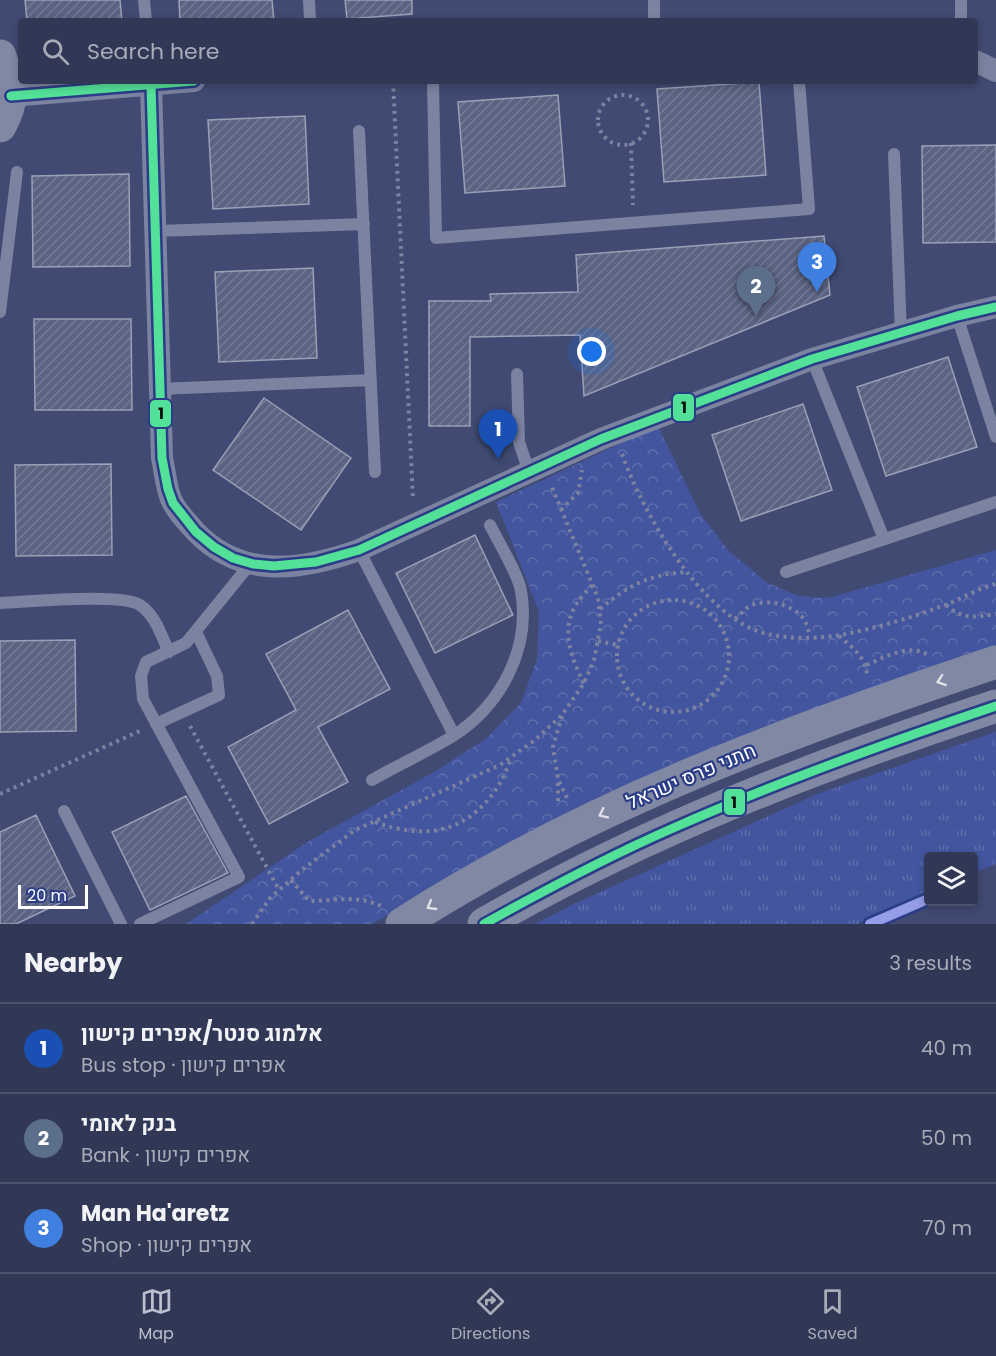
<!DOCTYPE html>
<meta charset="utf-8">
<style>
body{margin:0;font-family:Poppins,Heebo,sans-serif;background:#3c4360;color:#f1f3f6}
.controls{position:absolute;right:18px;bottom:18px;display:grid;overflow:hidden;border-radius:6px;box-shadow:0 3px 9px #0003}
.controls button{width:54px;height:54px;display:grid;place-items:center;padding:0;border:0;border-bottom:2px solid #4b526c;background:#303856;color:#f1f3f6;font:30px sans-serif}
.scale{position:absolute;left:18px;bottom:15px;width:70px;box-sizing:border-box;padding-left:6px;border:3px solid #fff;border-top:0;font-size:16px;line-height:21px;white-space:nowrap;color:#fff;-webkit-text-stroke:4px #2b3d87;paint-order:stroke}
.you{position:absolute;left:592px;top:352px;width:21px;height:21px;margin:-15px;border:4px solid #fff;border-radius:50%;background:#1a73e8;box-shadow:0 0 0 9px #1a73e833}
.badge{display:grid;place-items:center;width:39px;height:39px;border-radius:50%;background:#bcc0ce;color:#fff;font-size:20px;font-weight:700}
.pin{position:absolute;translate:-50% -50px;filter:drop-shadow(0 2px 3px #0008)}
.pin::after{content:'';position:absolute;top:32px;width:21px;height:18px;background:inherit;clip-path:polygon(0 0,100% 0,50% 100%)}
.list{margin:0;padding:0;list-style:none}
h2{display:flex;justify-content:space-between;align-items:center;height:78px;margin:0;padding:0 24px;font-size:26px}
h2 small{font-size:20px;font-weight:400;color:#a8acb9}
.list li{display:grid;grid-template-columns:39px 1fr auto;gap:18px;align-items:center;box-sizing:border-box;height:90px;padding:0 24px;border-top:2px solid #4b526c}
.list b{display:block;font-size:22px;white-space:nowrap}
.list p{margin:0;font-size:20px;white-space:nowrap;color:#a8acb9}
.list em{font-size:20px;font-style:normal;color:#a8acb9}
.icon{flex:none;width:33px;height:33px;fill:none;stroke:currentColor;stroke-width:2;stroke-linecap:round;stroke-linejoin:round}
.map{position:relative;flex:none;width:996px;height:924px;overflow:hidden}
.search{position:absolute;background:#303856;box-shadow:0 3px 9px #0003;left:18px;right:18px;top:18px;height:66px;display:flex;align-items:center;gap:15px;box-sizing:border-box;padding:0 21px;border-radius:6px;color:#a8acb9;font-size:22px}
.sheet{height:348px;background:#303856}
nav{display:flex;justify-content:space-around;align-items:center;box-sizing:border-box;height:84px;border-top:2px solid #4b526c;background:#303856;font-size:16px;color:#a8acb9}
nav a{display:grid;justify-items:center;gap:3px}
nav .on{color:#bcc0ce}
.map>svg:first-child{display:block}
.grass{fill:url(#grass-tufts)}
.park{fill:url(#park-crowns)}
.building{fill:url(#building-hatch);stroke:#9aa0b6;stroke-width:1.5}
.lines{fill:none;stroke-linecap:round;stroke-linejoin:round}
.path{stroke:#7c83a0;stroke-width:4;stroke-dasharray:3 4.5;stroke-linecap:butt}
.lane{stroke:#7c83a0;stroke-width:12}
.street{stroke:#7c83a0;stroke-width:22}
.secondary{stroke:#8188a3;stroke-width:33}
.bus-1-casing{stroke:#2b3d87;stroke-width:14}
.bus-1{stroke:#53e098;stroke-width:9}
.rail-1-casing{stroke:#2b3d87;stroke-width:15}
.rail-1{stroke:#959de9;stroke-width:10}
.oneway{stroke:#e0e1e8}
.labels{text-anchor:middle;dominant-baseline:central;stroke-width:4.5;stroke-linejoin:round;paint-order:stroke}
.street-label{font-size:20px;fill:#fff;stroke:#2b3d87}
.line-badge{stroke:#2b3d87;stroke-width:2}
.pale-badge-label{font-size:16px;text-anchor:middle;font-weight:bold;fill:#111}
</style>
<div class="map">
<svg width="996" height="924" viewBox="0 0 996 924">
<defs>
<pattern id="grass-tufts" width="24" height="20" patternUnits="userSpaceOnUse" patternTransform="scale(1.5)"><rect width="24" height="20" fill="#43559e"/><path d="M3 7l-1-3M5 7V3M7 7l1-3M15 17l-1-3M17 17v-4M19 17l1-3" fill="none" stroke="#5f6ead"/></pattern>
<pattern id="park-crowns" width="20" height="18" patternUnits="userSpaceOnUse" patternTransform="scale(1.5)"><rect width="20" height="18" fill="#43559e"/><path d="M2 6a3 3 0 1 1 6 0M12 15a3 3 0 1 1 6 0" fill="none" stroke="#5f6ead"/></pattern>
<pattern id="building-hatch" width="6" height="6" patternUnits="userSpaceOnUse" patternTransform="scale(1.5)"><rect width="6" height="6" fill="#5b6382"/><path d="M-1 1l2-2M0 6l6-6M5 7l2-2" fill="none" stroke="#747a95"/></pattern>
</defs>
<rect width="100%" height="100%" fill="#404a72"/>
<path class="grass" d="M996,732V864L974,873V856H928V893L857,924H535L574,904L817,794Z"/>
<path class="park" d="M658,426L701,515L728,550L766,582L798,596L828,598L996,550V648L958,657L753,731L464,872L372,924H186L309,841L434,772L487,738L521,703L537,659L539,612L496,502Z"/>
<path class="building" d="M25,0H120L122,21H27Z
M179,0H272L274,21H180Z
M345,0H412V14L347,19Z
M759,82L766,175L664,182L657,89Z
M558,95L565,186L465,193L458,102Z
M305,116L309,204L213,209L208,120Z
M996,145V242L923,243L922,146Z
M129,174L130,266L33,267L32,176Z
M824,236L830,295L584,396L580,335L470,337V426H429V301H491L490,294L578,292L576,255Z
M313,268L317,358L219,362L215,272Z
M34,319H131L132,410H35Z
M948,357L977,447L886,476L857,387Z
M264,398L351,458L301,530L213,470Z
M803,404L832,490L741,521L712,435Z
M111,464L112,555L16,556L15,465Z
M475,535L513,615L435,653L396,573Z
M348,610L390,689L318,727L348,782L269,824L228,747L296,710L266,654Z
M75,640L76,731L0,732V641Z
M186,796L228,873L150,910L112,832Z
M36,815L75,896L16,924H0V832Z"/>
<g class="lines">
<path class="path" d="M393,81L413,500
M598 120a25 25 0 1 1 50 0a25 25 0 1 1-50 0Z
M631,143L633,205
M622,454C643,513 702,618 767,634C787,639 819,639 840,635C874,629 913,617 945,605C962,599 978,588 996,584
M561,510L578,493L582,470
M617 656a56 56 0 1 1 112 0a56 56 0 1 1-112 0Z
M946,605C963,620 975,617 996,614
M600,609C629,585 648,575 686,572
M735,619C740,615 744,609 750,606C767,598 791,604 803,618C807,623 808,630 810,636
M839,636C853,648 867,658 867,677
M598,641L618,645
M867,665C885,657 908,643 928,655
M584,683C571,659 560,628 577,603C581,597 587,591 592,585
M562,716L553,747L558,779L568,800
M190,726L279,890
M558,783V805
M0,794L142,730
M375,822C424,840 466,834 497,788C503,780 507,768 511,759
M291,880L309,901C339,901 354,894 384,907
M252,924L270,898L303,869L355,830L500,765L535,740L562,715L584,683L594,660L601,624L598,598L551,485"/>
<path class="lane" d="M144,0L146,21
M309,0L310,21
M654,0V21
M961,21V0
M433,81L436,238L809,209L799,81
M359,131L375,472
M894,154L901,333
M156,231L364,224
M0,312L17,172
M957,316L996,437
M812,359L884,539
M517,374L519,442L529,472
M159,389L371,380
M359,550L454,735
M786,572L996,502
M0,603C27,602 121,593 140,605C156,616 161,635 169,652
M156,724L219,695L217,676L196,632
M372,780C398,765 427,752 453,736C501,705 531,649 521,591C519,576 498,541 490,525
M64,811L121,924
M140,924L239,877L143,699L141,676L146,662L186,643L251,563"/>
<path class="street" d="M975,61L996,71
M151,85L162,458C165,471 166,487 171,499C176,511 187,522 196,532C242,580 303,570 359,550L601,439L812,359L957,316L996,307
M11,96L194,81"/>
<path class="secondary" d="M0,56C9,88 17,94 0,126
M402,924C585,806 791,730 996,662
M484,924C645,831 820,764 996,706"/>
<defs>
<path id="bus-1" d="M151,85L162,458L168,489L173,503L196,532L214,547L233,558L253,564L274,566L316,562L359,550L601,439L812,359L957,316L996,307
M11,96L194,81
M484,924C545,890 607,857 671,829C777,782 886,743 996,706"/>
</defs>
<use href="#bus-1" class="bus-1-casing"/>
<use href="#bus-1" class="bus-1"/>
<defs>
<path id="rail-1" d="M870,924L928,899"/>
</defs>
<use href="#rail-1" class="rail-1-casing"/>
<use href="#rail-1" class="rail-1"/>
</g>
<defs><path id="oneway-chevron" d="M-2-3.5L2.5 0L-2 3.5" fill="none" stroke-width="1.6" stroke-linecap="round" stroke-linejoin="round" transform="scale(1.5)"/></defs>
<g class="oneway">
<use href="#oneway-chevron" transform="translate(941 681) rotate(161)"/>
<use href="#oneway-chevron" transform="translate(603 814) rotate(154)"/>
<use href="#oneway-chevron" transform="translate(431 906) rotate(149)"/>
</g>
<g class="labels">
<g class="street-label">
<text transform="translate(691 776) rotate(-23)">חתני פרס ישראל</text>
</g>
</g>
<g class="line-badge">
<rect x="672" y="393" width="23" height="29" rx="6" fill="#53e098"/>
<rect x="149" y="399" width="23" height="29" rx="6" fill="#53e098"/>
<rect x="723" y="788" width="23" height="28" rx="6" fill="#53e098"/>
</g>
<g class="pale-badge-label">
<text x="684" y="413">1</text>
<text x="161" y="419">1</text>
<text x="734" y="808">1</text>
</g>
</svg>
<div class="controls">
<button><svg class="icon" aria-label="layers" viewBox="0 0 24 24"><path d="M12 4l9 5-9 5-9-5zM3 14l9 5 9-5"/></svg></button>
</div>
<div class="scale">20 m</div>
<div class="you"></div>
<div class="pin badge" style="left:498px;top:459px;background:#1a4fb4">1</div>
<div class="pin badge" style="left:756px;top:316px;background:#5c6f8a">2</div>
<div class="pin badge" style="left:817px;top:292px;background:#3f7fe0">3</div>
<div class="search"><svg class="icon" aria-label="search" viewBox="0 0 24 24"><circle cx="10" cy="10" r="6"/><path d="M15 15l6 6"/></svg>Search here</div>
</div>
<section class="sheet">
<h2>Nearby<small>3 results</small></h2>
<ul class="list">
<li><span class="badge" style="background:#1a4fb4">1</span><div><b>אלמוג סנטר/אפרים קישון</b><p>Bus stop · אפרים קישון</p></div><em>40 m</em></li>
<li><span class="badge" style="background:#5c6f8a">2</span><div><b>בנק לאומי</b><p>Bank · אפרים קישון</p></div><em>50 m</em></li>
<li><span class="badge" style="background:#3f7fe0">3</span><div><b>Man Ha'aretz</b><p>Shop · אפרים קישון</p></div><em>70 m</em></li>
</ul>
</section>
<nav>
<a class="on"><svg class="icon" aria-label="map" viewBox="0 0 24 24"><path d="M3 6l6-2 6 2 6-2v14l-6 2-6-2-6 2zM9 4v14M15 6v14"/></svg>Map</a>
<a><svg class="icon" aria-label="directions" viewBox="0 0 24 24"><path d="M12 3l9 9-9 9-9-9zM9 14v-3h6M13 9l2 2-2 2"/></svg>Directions</a>
<a><svg class="icon" aria-label="saved" viewBox="0 0 24 24"><path d="M7 4h10v16l-5-4-5 4z"/></svg>Saved</a>
</nav>
